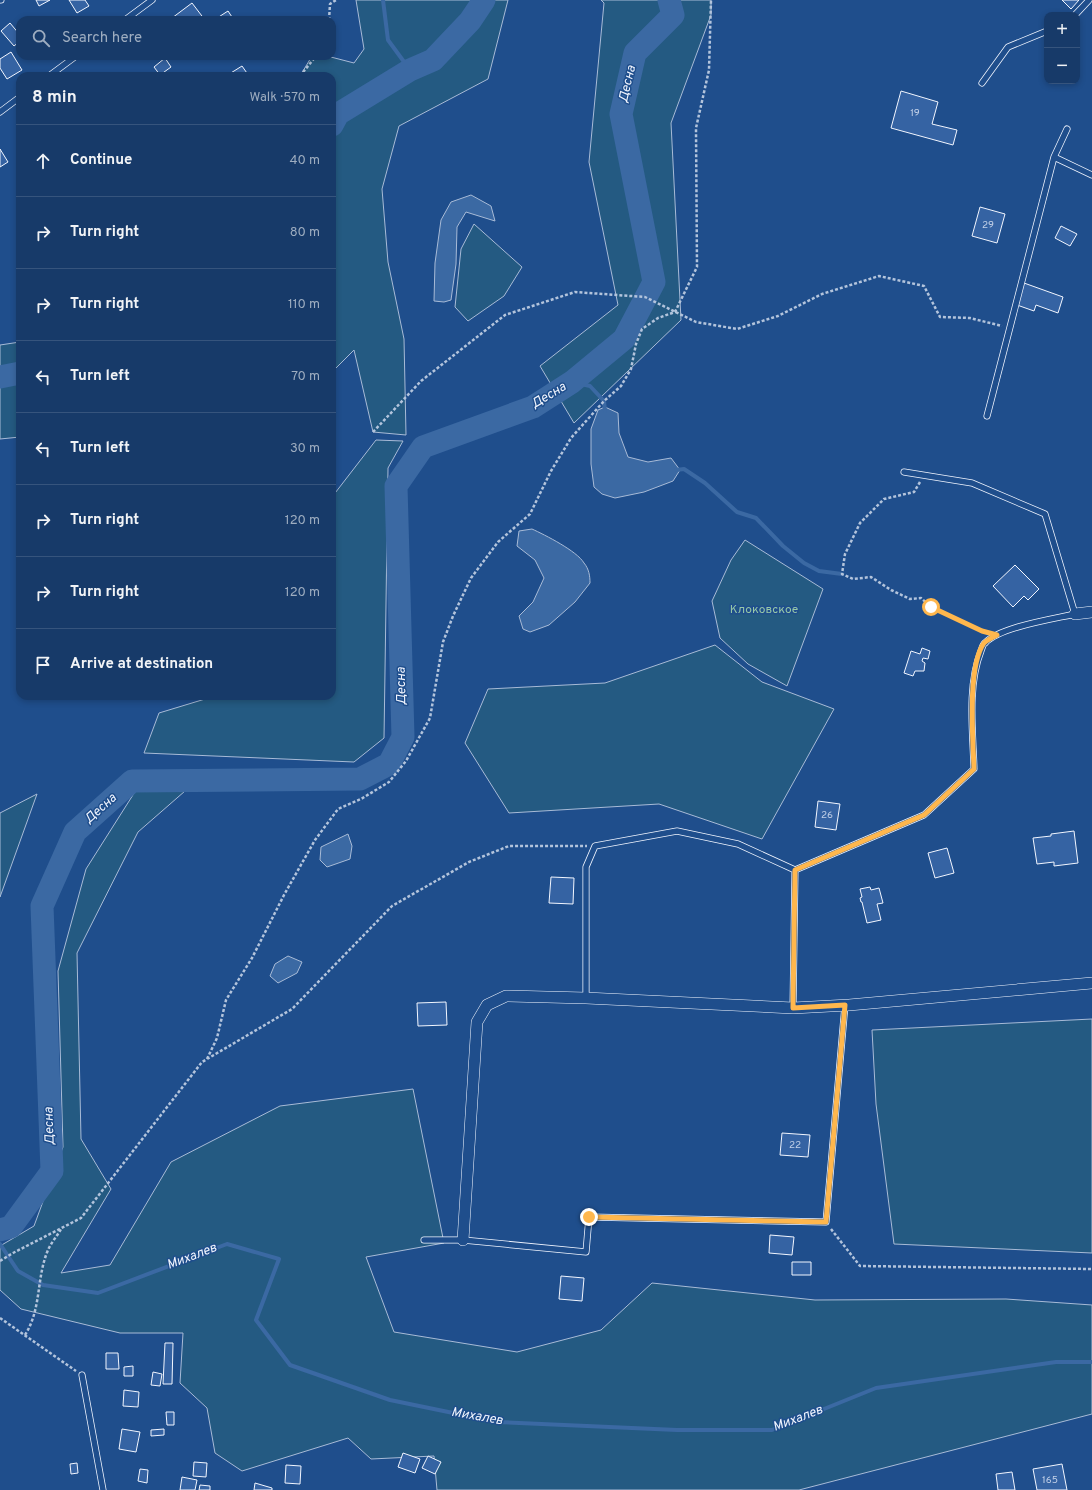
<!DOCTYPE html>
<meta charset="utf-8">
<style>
body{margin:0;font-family:Overpass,sans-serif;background:#244571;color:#f1f3f6}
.controls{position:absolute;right:12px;top:12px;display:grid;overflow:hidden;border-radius:8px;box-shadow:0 2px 6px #0003}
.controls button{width:36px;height:36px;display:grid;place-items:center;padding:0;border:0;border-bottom:1px solid #36547d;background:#173a69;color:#f1f3f6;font:20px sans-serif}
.stop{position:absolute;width:12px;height:12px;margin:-9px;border:3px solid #ffb74d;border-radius:50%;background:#fff}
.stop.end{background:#ffb74d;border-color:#fff;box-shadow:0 1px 4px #0008}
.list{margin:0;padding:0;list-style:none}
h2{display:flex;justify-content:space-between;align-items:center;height:52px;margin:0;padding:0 16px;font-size:17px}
h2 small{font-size:13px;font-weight:400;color:#9eadc0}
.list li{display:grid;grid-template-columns:26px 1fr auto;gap:12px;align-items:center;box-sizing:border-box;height:72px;padding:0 16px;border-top:1px solid #36547d}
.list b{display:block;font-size:15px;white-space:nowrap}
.list em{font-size:13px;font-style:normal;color:#9eadc0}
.icon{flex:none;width:22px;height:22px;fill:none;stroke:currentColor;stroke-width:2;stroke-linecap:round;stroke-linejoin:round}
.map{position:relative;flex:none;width:1092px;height:1490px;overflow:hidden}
.search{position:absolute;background:#173a69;box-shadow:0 2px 6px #0003;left:16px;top:16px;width:320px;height:44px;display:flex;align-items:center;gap:10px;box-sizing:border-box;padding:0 14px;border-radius:12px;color:#9eadc0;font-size:15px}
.panel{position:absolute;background:#173a69;box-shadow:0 2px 6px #0003;left:16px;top:72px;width:320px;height:628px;border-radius:12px}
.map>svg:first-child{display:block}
.green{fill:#245a82;stroke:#a8bbd7}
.water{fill:#3b69a3;stroke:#a8bbd7}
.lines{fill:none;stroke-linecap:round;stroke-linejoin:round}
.stream{stroke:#3b69a3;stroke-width:4}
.river{stroke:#3b69a3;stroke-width:23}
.building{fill:#3563a3;stroke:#f2f6ff}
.service-casing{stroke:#f2f6ff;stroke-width:7}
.minor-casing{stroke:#f2f6ff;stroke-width:12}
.path{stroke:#b3c4dc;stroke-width:2.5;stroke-dasharray:3 2;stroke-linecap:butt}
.service{stroke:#1f4e8c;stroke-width:5.5}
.minor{stroke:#1f4e8c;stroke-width:11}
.route{stroke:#ffb74d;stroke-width:5}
.labels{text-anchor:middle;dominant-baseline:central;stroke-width:3;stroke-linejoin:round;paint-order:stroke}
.number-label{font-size:10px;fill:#c3d1e8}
.park-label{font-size:12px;fill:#97c8a6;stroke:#1f4e8c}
.water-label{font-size:13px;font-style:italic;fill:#f2f6ff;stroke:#1f4e8c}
</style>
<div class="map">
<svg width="1092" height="1490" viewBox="0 0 1092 1490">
<rect width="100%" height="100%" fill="#1f4e8c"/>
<path class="green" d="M356,0H508L488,79L399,126L382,189L388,262L404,339L406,435L373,432L354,350L332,372V76H300L312,56H327L354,63L364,49Z
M601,0H711V15L671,123L681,320L574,423L540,366L618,305L589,162L604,3Z
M474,224L522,267L504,296L468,321L455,307L461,249Z
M20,342V437L0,439V345Z
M376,440L403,441L388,468L384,738L354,762L144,753L159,713L215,696H332V497Z
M745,540L823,589L787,686L748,664L720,638L712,601L731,560Z
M715,645L762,682L834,709L762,839L659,804L509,813L465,743L488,689L605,683Z
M138,787L185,791L138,832L77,953L81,1139L111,1189L61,1273L110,1265L171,1162L280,1106L413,1089L444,1243L366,1257L394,1332L517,1352L601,1330L652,1283L815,1300L1006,1299L1092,1305V1414L799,1490H437L434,1456L371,1459L348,1438L242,1471L215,1453L207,1408L180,1383L183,1333H120L21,1309L0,1290V1246L34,1226L63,1147L58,971L86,869Z
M37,794L0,897V813Z
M1092,1019V1253L894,1244L876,1104L872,1030Z"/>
<path class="water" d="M471,195L491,206L495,221L466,212L457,227L456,264L451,300L444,302L434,301L435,263L441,220L451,202Z
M605,407L618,413L619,433L628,457L648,462L671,458L680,470L673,481L644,492L615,498L602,494L594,487L591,464V429L598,410Z
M532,529C545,535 577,551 584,563C589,569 590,576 590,583L575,602L549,625L530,632L523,629L519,616L533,602L544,578L535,560L517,546L519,531Z
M348,834L352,846L350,859L327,867L320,860L321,847Z
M288,956L302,962L297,973L278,983L270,976L275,964Z"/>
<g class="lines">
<path class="stream" d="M383,0L388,40L410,70
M572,382L590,386L604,401L605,411
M676,470L684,469L705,483L737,512L756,518L783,546L804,563L819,571L842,574
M0,1244L18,1271L43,1285L98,1293L227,1244L279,1259L256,1320L290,1365L390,1400L497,1422L677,1430H772L876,1388L1056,1362H1092"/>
<path class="river" d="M332,125L338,114L410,70L433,60L470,21L484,0
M0,377L20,373
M0,1230L11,1227L52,1171L42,906L75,832L132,781L360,779L389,764L403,737L396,486L423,447L533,407L572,382L624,339L654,282L621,114L635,53L673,15L669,0"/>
</g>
<path class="building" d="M36,0H50L39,6Z
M69,0H85L89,6L77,13Z
M1062,0H1079L1071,9Z
M192,3L205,20H173L172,18Z
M228,11L234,20H214Z
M10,23L20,35V41L14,46L1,31Z
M11,52L22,70L7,79L0,68V59Z
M165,58L171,67L160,75L154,67Z
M242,66L249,76H226Z
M901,91L938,102L932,124L957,130L953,145L891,128Z
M0,149L8,162L0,167Z
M980,207L1005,214L997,243L972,236Z
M1061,226L1077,234L1070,246L1055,238Z
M1024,283L1063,297L1058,313L1036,305L1034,311L1017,305Z
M1015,565L1039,589L1028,600L1024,596L1013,607L993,586Z
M922,648L930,651L928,659L923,658L922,661L925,663L924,671H915L913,676L904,673L911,651L920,654Z
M818,801L840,804L836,830L815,827Z
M1074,831L1078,863L1054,866V862L1037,864L1033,838L1051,836V834Z
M947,848L954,873L935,878L928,853Z
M551,877L574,878L573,904L549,903Z
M870,887L871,890L879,888L883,903L877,904L881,920L867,923L862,902H861L860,898L862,897L860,889Z
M446,1002L447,1025L418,1026L417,1003Z
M782,1133L810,1135L808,1157L780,1155Z
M770,1235L794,1237L792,1255L769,1253Z
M792,1262H811V1275H792Z
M561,1276L584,1278L582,1301L559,1299Z
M165,1343H173L172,1384H163Z
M106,1353H118L119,1369H106Z
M133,1366V1376H124V1367Z
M153,1372L162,1374L160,1386L151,1385Z
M124,1390L139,1392L138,1407L123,1406Z
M166,1412H174V1425H167Z
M122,1429L140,1432L136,1452L119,1449Z
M164,1429V1435L151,1436V1430Z
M403,1453L420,1459L415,1473L398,1467Z
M428,1456L441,1462L435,1474L422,1468Z
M194,1462L207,1463L206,1477L193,1476Z
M77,1463L78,1473L71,1474L70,1464Z
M1062,1464L1067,1490H1037L1033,1469Z
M286,1465L301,1466L300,1484L285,1483Z
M140,1469L148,1470L147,1483L138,1481Z
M1012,1472L1015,1490H998L996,1474Z
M182,1477L197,1480L195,1490H180Z
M255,1483L272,1488V1490H254Z
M200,1485L210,1486V1490H199Z"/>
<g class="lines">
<defs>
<path id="service" d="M0,0H1
M1075,15L1089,0
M125,20L152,0
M49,76L76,56
M982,83L1008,47L1047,31
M0,112L20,97
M1054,157L1092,175
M987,416L1054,157L1067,129
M586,998V867L595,846L677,831L738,844L795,870L924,815L974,769C973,732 967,686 981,651C982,648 983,644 985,643C1000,627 1053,619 1075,614L1045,514L972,483L904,472
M793,1008L795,870
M424,1240H463L586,1252L589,1217L826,1222L845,1005
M82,1375L103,1490"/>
<path id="minor" d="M1075,614L1092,612
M463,1240L477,1022L487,1005L506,996L586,998L793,1008L849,1005L1092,983"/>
</defs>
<use href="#service" class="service-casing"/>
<use href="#minor" class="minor-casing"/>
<path class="path" d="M329,20L330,4L336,0
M300,76L316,56
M373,432L421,381L505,315L575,292L645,297L696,322L737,329L778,316L822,294L879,276L924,286L940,317L970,318L1002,326
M920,482L914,492L884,499L860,523L845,554L842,574L853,579L871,577L891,590L910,599L921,598L931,607L985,632
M207,1059L217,1038L226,1000L252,958L284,895L315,840L338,809L361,799L389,782L406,761L430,718L443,642L453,616L471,578L498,542L530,514L551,471L571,438L604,401L621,386L631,369L636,344L642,329L658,318L675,312L697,267L696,128L709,70L711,0
M831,1229L860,1266L1092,1269
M0,1261L13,1253L81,1218L202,1062L292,1009L392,906L469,862L509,846H587
M0,1318L76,1371
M25,1335C42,1308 36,1278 48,1250C51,1243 57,1236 61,1229"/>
<use href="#service" class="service"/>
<use href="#minor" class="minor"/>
</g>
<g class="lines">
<path class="route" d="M589,1217L826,1222L845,1005L793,1008L795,870L924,815L974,769C973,740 967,666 984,643C987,640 993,637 997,635L982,631L931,607"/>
</g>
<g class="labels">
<g class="number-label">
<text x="915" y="113">19</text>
<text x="988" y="225">29</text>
<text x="827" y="815">26</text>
<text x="795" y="1145">22</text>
<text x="1050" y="1480">165</text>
</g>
<g class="park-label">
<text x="764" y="610">Клоковское</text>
</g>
<g class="water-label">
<text transform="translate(628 84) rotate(-77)">Десна</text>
<text transform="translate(549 396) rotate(-31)">Десна</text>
<text transform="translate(402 686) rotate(-91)">Десна</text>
<text transform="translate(101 809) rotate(-42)">Десна</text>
<text transform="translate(50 1126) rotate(-92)">Десна</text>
<text transform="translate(192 1257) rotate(-21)">Михалев</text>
<text transform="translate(477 1417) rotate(10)">Михалев</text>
<text transform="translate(798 1419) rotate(-21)">Михалев</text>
</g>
</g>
</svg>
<div class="controls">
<button>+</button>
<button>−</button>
</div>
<div class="stop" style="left:931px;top:607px"></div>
<div class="stop end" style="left:589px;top:1217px"></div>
<div class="search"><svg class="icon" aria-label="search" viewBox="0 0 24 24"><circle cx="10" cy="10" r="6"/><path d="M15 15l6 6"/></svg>Search here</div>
<section class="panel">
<h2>8 min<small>Walk · 570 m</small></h2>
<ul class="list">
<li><svg class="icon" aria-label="ahead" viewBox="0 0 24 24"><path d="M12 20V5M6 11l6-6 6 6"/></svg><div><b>Continue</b></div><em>40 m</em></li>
<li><svg class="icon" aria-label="right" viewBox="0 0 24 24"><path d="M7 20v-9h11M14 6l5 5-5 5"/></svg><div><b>Turn right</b></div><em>80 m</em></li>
<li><svg class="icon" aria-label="right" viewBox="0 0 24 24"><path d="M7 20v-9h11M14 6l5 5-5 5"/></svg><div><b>Turn right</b></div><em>110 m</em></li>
<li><svg class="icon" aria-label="left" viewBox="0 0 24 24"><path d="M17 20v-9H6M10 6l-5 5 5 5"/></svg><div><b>Turn left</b></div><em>70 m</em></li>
<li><svg class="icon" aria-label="left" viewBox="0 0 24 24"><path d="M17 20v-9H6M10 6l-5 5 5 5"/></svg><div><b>Turn left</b></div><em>30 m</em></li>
<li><svg class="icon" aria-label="right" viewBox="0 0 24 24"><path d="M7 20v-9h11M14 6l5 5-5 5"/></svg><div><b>Turn right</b></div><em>120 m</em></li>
<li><svg class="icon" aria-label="right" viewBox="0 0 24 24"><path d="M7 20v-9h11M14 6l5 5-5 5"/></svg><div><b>Turn right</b></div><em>120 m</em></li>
<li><svg class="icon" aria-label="arrive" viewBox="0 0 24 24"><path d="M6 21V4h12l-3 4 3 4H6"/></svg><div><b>Arrive at destination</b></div></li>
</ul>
</section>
</div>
